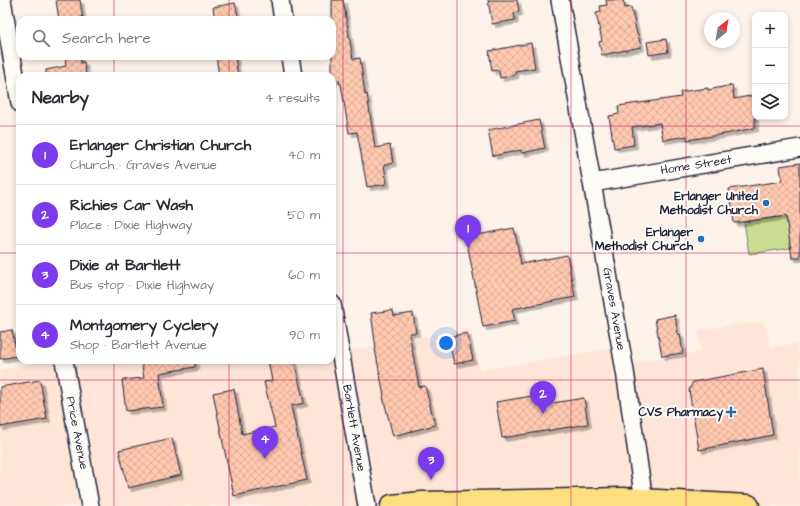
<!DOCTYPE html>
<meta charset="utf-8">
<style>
body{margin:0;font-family:"Architects Daughter",sans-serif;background:#f2f2f3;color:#2b2b33}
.controls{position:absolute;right:12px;top:12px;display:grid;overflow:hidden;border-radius:8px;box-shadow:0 2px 6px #0003}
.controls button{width:36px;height:36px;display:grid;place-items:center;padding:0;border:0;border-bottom:1px solid #e1e1e2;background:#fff;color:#2b2b33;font:20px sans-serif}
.compass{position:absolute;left:704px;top:12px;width:36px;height:36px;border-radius:50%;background:#fff;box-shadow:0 2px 6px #0003;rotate:31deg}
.you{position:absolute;left:446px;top:343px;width:14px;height:14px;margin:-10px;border:3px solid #fff;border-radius:50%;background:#1a73e8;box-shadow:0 0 0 6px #1a73e833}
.badge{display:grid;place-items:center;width:26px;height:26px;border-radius:50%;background:#7c3aed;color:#fff;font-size:13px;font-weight:700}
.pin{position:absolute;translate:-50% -33px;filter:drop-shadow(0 1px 2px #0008)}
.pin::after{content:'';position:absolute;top:21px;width:14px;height:12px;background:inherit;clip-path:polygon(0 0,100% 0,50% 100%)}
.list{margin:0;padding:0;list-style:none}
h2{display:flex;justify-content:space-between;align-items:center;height:52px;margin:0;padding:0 16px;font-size:17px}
h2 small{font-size:13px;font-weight:400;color:#7c7c81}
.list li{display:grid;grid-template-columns:26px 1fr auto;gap:12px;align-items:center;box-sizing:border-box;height:60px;padding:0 16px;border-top:1px solid #e1e1e2}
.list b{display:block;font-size:15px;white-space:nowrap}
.list p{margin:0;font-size:13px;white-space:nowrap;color:#7c7c81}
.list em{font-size:13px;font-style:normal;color:#7c7c81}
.icon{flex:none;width:22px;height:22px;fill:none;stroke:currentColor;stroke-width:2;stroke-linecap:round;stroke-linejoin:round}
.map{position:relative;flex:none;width:800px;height:506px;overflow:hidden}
.search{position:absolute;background:#fff;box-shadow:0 2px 6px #0003;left:16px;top:16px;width:320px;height:44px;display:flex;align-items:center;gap:10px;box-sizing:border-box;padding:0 14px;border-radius:12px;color:#7c7c81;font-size:15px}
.panel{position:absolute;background:#fff;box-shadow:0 2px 6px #0003;left:16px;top:72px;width:320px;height:292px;border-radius:12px}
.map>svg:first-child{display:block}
.built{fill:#fee5d8}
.park{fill:#c9dc91;stroke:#767f66}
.building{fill:url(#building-cross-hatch);stroke:#22223b;filter:url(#shadow)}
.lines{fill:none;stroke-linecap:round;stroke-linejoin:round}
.minor-casing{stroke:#22223b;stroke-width:20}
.primary-casing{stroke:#22223b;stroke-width:25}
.minor{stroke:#fdfcf7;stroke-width:17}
.primary{stroke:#fddf80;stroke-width:22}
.grid{fill:none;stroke:#c2185b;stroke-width:1;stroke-opacity:0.55}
.poi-dot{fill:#1f6fb2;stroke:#fdfcf7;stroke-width:1.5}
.labels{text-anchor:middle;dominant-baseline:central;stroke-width:4;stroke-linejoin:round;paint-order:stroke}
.street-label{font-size:12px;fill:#22223b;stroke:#fdfcf7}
.poi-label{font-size:12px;font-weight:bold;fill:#22223b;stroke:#fdfcf7;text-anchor:end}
</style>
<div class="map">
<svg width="800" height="506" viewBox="0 0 800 506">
<defs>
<pattern id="building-cross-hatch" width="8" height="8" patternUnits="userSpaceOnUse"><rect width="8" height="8" fill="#ffc8b0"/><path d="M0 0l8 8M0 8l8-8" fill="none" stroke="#daac98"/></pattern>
<filter id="shadow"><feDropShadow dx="3.5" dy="3.5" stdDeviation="0" flood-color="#0004"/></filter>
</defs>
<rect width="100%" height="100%" fill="#fdf2e9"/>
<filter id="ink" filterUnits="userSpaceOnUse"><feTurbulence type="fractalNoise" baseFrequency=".025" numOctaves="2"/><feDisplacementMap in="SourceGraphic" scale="8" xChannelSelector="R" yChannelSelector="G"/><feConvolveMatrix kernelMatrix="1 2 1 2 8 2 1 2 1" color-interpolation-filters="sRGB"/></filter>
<g filter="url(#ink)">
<path class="built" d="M332,304L341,352L469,329L480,370L621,347L624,364L701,352L698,330L764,321L771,347L796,343L800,359V506H0V370L52,360H332Z"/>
<path class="park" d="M786,216L791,248L749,254L744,222Z"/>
<path class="building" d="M56,0H80L83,20H59Z
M332,0H343L353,59L360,58L365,95L367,94L375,148L390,145L393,163L384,165L387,184L367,187L357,132L349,133L341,84H340L339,80L332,81Z
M488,0H517L519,12L514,13L515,20L492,24Z
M606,0H623L625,8L631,7L637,34H638L641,47L602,55L599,42L602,41L596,13L601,12L600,6L607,5Z
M235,3L239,20H215L213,7Z
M666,39L668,52L649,55L647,42Z
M531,43L535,68L515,71V75L500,78L499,70L492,71L489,51Z
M80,56L81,63L84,62L86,76H46V70L66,66L65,58Z
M216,56H235L238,76H219Z
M732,85L734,99L755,95V128L725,134L687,140V136L663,140L660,123L632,127L634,145L614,148L609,116L619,114L618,106L681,97L680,92L708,88V90Z
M539,120L545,148L522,153L521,150L493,156L488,130Z
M800,163V258H792L786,216L734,223L729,189L782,181L780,166Z
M514,228L521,264L567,255L575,297L512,309L515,321L483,327L466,237Z
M393,310L394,316L413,313L416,333H409L419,387L425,386L435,425L393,436L383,397L384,396L375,349H376L371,313Z
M675,315L678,335L680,334L683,353L662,356L655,319Z
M12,330L17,356L0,359V332Z
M467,333L473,360L454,364L448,337Z
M141,360H195V367L159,373L163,407L126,411L122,380L144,378Z
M268,360H294L304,403L291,406L307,480L234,496L222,438L213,393L234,389L242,434L275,427L264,382L272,381Z
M763,369L773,435L699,450L689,390L693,382Z
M40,380L47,419L0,427V387Z
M538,395L540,405L584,398L588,424L502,438L496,402Z
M172,438L181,475L128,488L119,450Z"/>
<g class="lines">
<defs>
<path id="minor" d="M2,0L20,103
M280,0L283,20
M560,0L625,371L644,501
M290,56L293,76
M592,183L800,148
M332,304L367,506
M64,360L65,366L90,506"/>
<path id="primary" d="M392,506L422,503L623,499L748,506"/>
</defs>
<use href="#minor" class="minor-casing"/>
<use href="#primary" class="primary-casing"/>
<use href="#minor" class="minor"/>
<use href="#primary" class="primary"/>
</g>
</g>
<path class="grid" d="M114,0V20M229,0V20M343,0V506M457,0V506M571,0V506M686,0V506M114,56V76M229,56V76M0,126H20M332,126H800M0,253H20M332,253H800M114,360V506M229,360V506M0,380H800"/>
<g class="poi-dot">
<circle cx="766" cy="203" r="4"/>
<circle cx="701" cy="239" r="4"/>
<path d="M729 406h4v4h4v4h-4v4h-4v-4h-4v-4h4z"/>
</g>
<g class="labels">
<g class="street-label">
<text transform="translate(696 165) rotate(-9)">Home Street</text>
<text transform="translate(614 309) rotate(80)">Graves Avenue</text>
<text transform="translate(354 428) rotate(80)">Bartlett Avenue</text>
<text transform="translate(77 433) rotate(79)">Price Avenue</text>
</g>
<g class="poi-label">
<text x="758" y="196">Erlanger United<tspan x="758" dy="14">Methodist Church</tspan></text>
<text x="693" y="232">Erlanger<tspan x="693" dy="14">Methodist Church</tspan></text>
<text x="723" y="412">CVS Pharmacy</text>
</g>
</g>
</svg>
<div class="controls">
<button>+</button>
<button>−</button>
<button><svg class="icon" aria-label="layers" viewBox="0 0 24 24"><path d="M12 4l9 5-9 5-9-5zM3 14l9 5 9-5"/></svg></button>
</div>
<svg class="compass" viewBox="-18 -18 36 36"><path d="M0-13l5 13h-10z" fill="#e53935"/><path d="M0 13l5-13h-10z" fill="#7c7c81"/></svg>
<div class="you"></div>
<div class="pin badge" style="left:468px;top:248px">1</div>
<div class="pin badge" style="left:543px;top:414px">2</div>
<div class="pin badge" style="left:431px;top:480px">3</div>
<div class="pin badge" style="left:265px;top:459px">4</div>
<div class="search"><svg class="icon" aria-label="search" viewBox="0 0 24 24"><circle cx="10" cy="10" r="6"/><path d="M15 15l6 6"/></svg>Search here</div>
<section class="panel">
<h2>Nearby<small>4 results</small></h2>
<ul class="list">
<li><span class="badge">1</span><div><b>Erlanger Christian Church</b><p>Church · Graves Avenue</p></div><em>40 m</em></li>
<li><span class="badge">2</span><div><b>Richies Car Wash</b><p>Place · Dixie Highway</p></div><em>50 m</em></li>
<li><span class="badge">3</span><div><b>Dixie at Bartlett</b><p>Bus stop · Dixie Highway</p></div><em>60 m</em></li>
<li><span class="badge">4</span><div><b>Montgomery Cyclery</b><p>Shop · Bartlett Avenue</p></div><em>90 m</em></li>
</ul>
</section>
</div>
